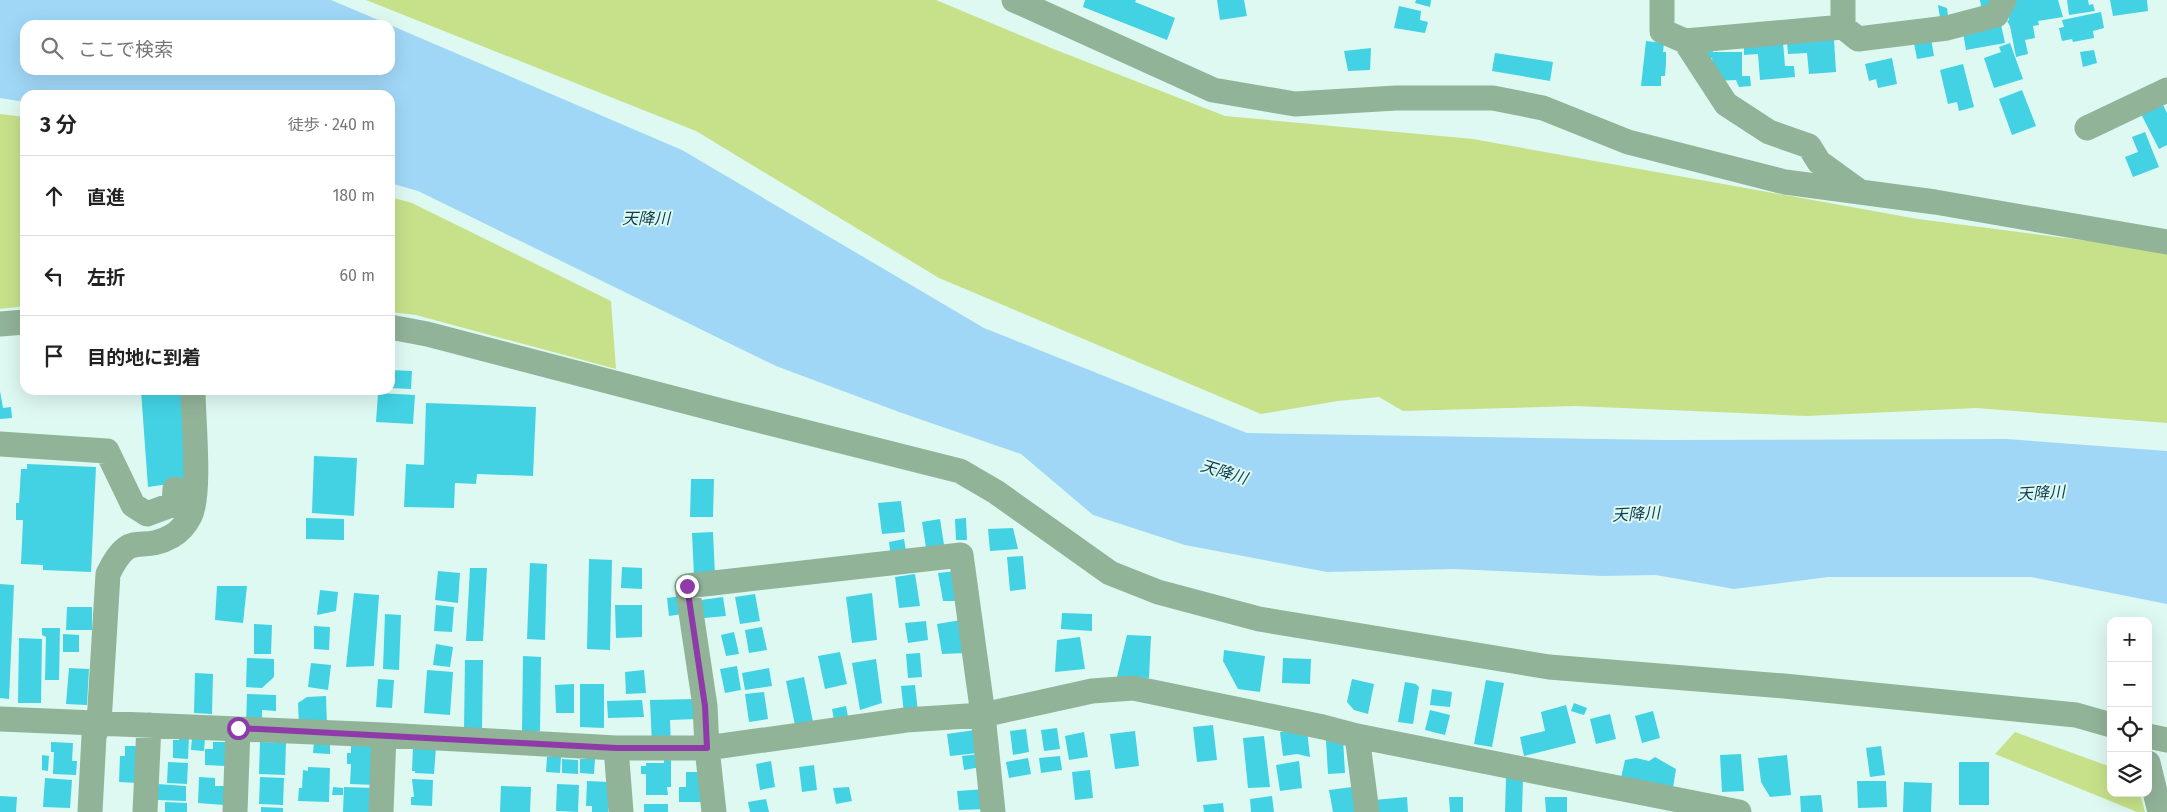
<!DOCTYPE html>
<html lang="ja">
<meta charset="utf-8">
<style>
body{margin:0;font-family:"Fira Sans","Noto Sans JP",sans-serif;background:#f6f6f6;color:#222}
.controls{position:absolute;right:15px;bottom:15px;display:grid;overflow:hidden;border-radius:10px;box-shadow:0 5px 20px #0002}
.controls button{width:45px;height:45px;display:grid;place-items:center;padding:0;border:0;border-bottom:1px solid #e0e0e0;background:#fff;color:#222;font:25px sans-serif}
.stop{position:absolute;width:15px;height:15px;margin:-11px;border:4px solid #8e3aa8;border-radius:50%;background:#fff}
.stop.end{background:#8e3aa8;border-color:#fff;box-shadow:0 1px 5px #0008}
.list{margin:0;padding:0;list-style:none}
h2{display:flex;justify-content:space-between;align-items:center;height:65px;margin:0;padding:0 20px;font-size:21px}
h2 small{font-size:16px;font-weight:400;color:#767676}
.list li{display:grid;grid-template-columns:32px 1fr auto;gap:15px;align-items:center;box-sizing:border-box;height:80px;padding:0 20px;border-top:1px solid #e0e0e0}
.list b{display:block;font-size:19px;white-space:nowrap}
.list em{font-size:16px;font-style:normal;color:#767676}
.icon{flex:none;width:28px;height:28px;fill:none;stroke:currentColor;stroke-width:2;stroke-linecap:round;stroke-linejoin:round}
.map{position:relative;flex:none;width:2167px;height:812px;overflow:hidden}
.search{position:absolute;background:#fff;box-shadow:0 5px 20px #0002;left:20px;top:20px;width:375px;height:55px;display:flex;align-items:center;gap:12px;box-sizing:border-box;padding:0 18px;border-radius:15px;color:#767676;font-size:19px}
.panel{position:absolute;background:#fff;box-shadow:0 5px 20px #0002;left:20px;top:90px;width:375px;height:305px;border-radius:15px}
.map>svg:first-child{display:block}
.green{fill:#c6e18a}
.water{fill:#a0d7f7}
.building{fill:#43d2e3}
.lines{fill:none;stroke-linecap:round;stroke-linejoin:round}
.minor{stroke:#91b398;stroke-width:25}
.route{stroke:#8e3aa8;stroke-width:6}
.labels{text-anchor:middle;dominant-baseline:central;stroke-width:4;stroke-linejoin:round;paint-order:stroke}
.water-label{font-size:16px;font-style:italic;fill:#0e3b50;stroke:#def9f2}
</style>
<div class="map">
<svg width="2167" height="812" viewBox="0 0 2167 812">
<rect width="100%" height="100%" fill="#def9f2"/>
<path class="green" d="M366,0H936L1051,48L1225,116L1473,139L1918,219L2167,251V423L1976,408L1806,416L1575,406L1403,411L1379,397L1338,401L1261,414L939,278L696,131Z
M0,114L25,117V306L0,309Z
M390,197L412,203L611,301L616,369L416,315L390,312Z
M2015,732L2111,767V793H2140L2145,812H2137L1995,754Z"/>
<path class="water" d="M0,0H331L390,25H25V70H390V25L682,150L984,328L1247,433L1664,440L2007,439L2167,451V604L2031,577H1828L1734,589L1656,575L1604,576L1454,569L1327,572L1185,545L1093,515L1021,454L899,412L776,366L418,191L390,183V95H25V102L0,98Z"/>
<path class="building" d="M1085,0H1136L1135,2L1175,18L1167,40L1083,7Z
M1217,0H1244L1247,16L1220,20Z
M1416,0H1431L1430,7L1415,3Z
M1980,0H1994L1982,12Z
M2007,0H2058L2063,17L2038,21L2039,25L2033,26L2035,38L2025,40L2028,54L2016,57L2010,26L2007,21L2009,20Z
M2067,0H2088L2089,5L2093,4L2095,11L2069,15Z
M2110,0H2147L2148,11L2113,16Z
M1938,5L1947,8L1949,24H1941Z
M1399,6L1421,11L1420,20L1428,22L1425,33L1394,28Z
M2101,12L2104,28L2093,31L2094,38L2073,42L2072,39L2062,41L2059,28L2064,27L2062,20Z
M2000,20L2005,43L1966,50L1962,27Z
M1834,39L1836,72L1809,74L1807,53L1788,54L1787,42Z
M1931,39L1934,56L1917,59L1914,43Z
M1646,41L1664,43L1663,52H1666V63L1665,76H1661V86H1641Z
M1783,42L1785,66H1794L1795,77L1760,80L1758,54L1744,55V45Z
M2010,43L2023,79L1994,88L1984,58L2001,52L1999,47Z
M1711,45L1713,52H1742V76H1750L1751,86L1739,87L1736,80L1715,81L1712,58L1698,59Z
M1371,48L1370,70L1348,71L1344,51Z
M2094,50L2097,63L2083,67L2080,52Z
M1495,53L1553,62L1550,81L1492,71Z
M1892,58L1897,84L1878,88L1876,79L1869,81L1865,64Z
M1963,64L1974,107L1959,111L1957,102L1948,104L1940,70Z
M2022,90L2036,126L2012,135L1999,99Z
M2162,103L2167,113V145L2159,149L2141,114Z
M2145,132L2159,167L2133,177L2125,157L2138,152L2132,137Z
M390,370L412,371L411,389L390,388Z
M158,390H187L190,481L148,487L141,391Z
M0,391L3,408L11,407L12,418L0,419Z
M378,393L415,395L413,424L376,422Z
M426,403L536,407L533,476L477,474L476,484L455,483L454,508L404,507L406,464L424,465Z
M314,456L357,458L354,516L312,513Z
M27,464L96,467L91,572L43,570V565L21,564L23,520H16V503H19L21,469H27Z
M691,479H714L713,517H690Z
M901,501L905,532L882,534L878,503Z
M306,518L344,519V540L306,539Z
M966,518L967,540H956L955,519Z
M940,519L945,551L927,554L922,522Z
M1013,528L1018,549L990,551L988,529Z
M713,532L715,575L694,576L692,533Z
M904,539L907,557L891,559L889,542Z
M1023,556L1026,589L1010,591L1007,557Z
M589,559L612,560L610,650L587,649Z
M530,563L547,564L545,640L527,639Z
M622,567L642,568V589L621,588Z
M470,568H487L483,641H466Z
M438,571L460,573L458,603L435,600Z
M957,571L963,601H943L938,573Z
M915,574L920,606L899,608L895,577Z
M0,584L14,585L9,699L0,698Z
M217,586H247L243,623L215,620Z
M320,590L338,592L336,611L317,615Z
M354,593L379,595L374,666L346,667Z
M872,593L877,640L852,643L846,597Z
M755,594L760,621L740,624L735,597Z
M681,596L683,614L669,616L667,598Z
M723,597L726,616L704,618L701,600Z
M436,605L454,607L452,632L434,631Z
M615,605H642V637L616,638Z
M67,607H92V630H66Z
M1062,613L1092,614V631L1061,629Z
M385,614L401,615L399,670L383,669Z
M961,620L966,653L942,654L937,624Z
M926,621L928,640L908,643L905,623Z
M254,624L272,625L271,654H254Z
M314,626L330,627L329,650L314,649Z
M762,627L767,650L749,653L745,630Z
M42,628H60L59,680H45L46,637L42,635Z
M734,632L739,654L726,656L721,635Z
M63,634L79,635V652H63Z
M1127,635L1151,636L1149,678L1117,677Z
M1080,637L1085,669L1055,672L1057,640Z
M19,638L42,639L41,703H18Z
M436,644L453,647L450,667L433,665Z
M1224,650L1265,656L1260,692L1238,689L1223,661Z
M840,652L847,684L825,689L818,656Z
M920,653L922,677L908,678L906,654Z
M523,656L541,657L540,731H522Z
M247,658L274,659V677L262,688L246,687Z
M1283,658L1311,659L1310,684L1282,683Z
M876,659L882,703L860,710L852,663Z
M465,660H483L482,729H464Z
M311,663L331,665L328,690L308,687Z
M737,666L741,690L725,693L720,669Z
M69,668L89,669L87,705L66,704Z
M769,668L772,686L745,690L742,673Z
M427,670L453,672L450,715L424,713Z
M644,670L646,693L626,694L625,672Z
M195,673L213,674L212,714L194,713Z
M804,677L813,722L795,725L786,681Z
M378,679L394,680L392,708L376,707Z
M1352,679L1374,684L1368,714L1354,710L1347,702Z
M1486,680L1504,683L1492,747L1474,744Z
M1405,682L1416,684L1419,687L1413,724L1398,722Z
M574,684V713H556L555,685Z
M580,684H604V728L580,727Z
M915,685L918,712L904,714L901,686Z
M1432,689L1452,692L1450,707L1430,705Z
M764,692L768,719L749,722L745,694Z
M247,694L276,695V711L262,710V725H246Z
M326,696L327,726L299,727L298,703L307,697Z
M696,699L697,719L670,720L671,745H652L650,700Z
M642,700L644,717L608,718L607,701Z
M1574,703L1587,708L1584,715L1571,711Z
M1566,705L1576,743L1524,756L1520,737L1545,731L1541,712Z
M846,706L849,722L835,725L832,709Z
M1430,710L1450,715L1445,735L1425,730Z
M1653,711L1660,738L1642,743L1635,716Z
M1610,714L1616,739L1596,744L1590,719Z
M1213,725L1217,760L1197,762L1193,727Z
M1057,728L1060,749L1044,751L1041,730Z
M1026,729L1029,752L1013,755L1010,731Z
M975,730L978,753L950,756L947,734Z
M1307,730L1310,757L1297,754L1283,756L1280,732Z
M1135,731L1139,766L1115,769L1110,734Z
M1084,732L1088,757L1069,760L1065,736Z
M179,735L189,736L188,759L173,758V740H179Z
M1264,736L1270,787L1248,788L1243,738Z
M192,738H205L204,751L191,750Z
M1343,739L1345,773L1328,774L1326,740Z
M51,742L73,743L72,761H77L76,775L53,774L54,752H51Z
M213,742H226L225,766L205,765V749H213Z
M260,742L286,743L285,775L259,774Z
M314,742L330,743V754L313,753Z
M351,745L377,747L375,785L350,784L351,764H347V753H351Z
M125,746H140L138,783L119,782L120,756H125Z
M1881,746L1885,775L1870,777L1866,748Z
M413,747H436L434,774L415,773V771H412Z
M979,754L981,767L964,770L962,756Z
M1741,754L1744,791L1722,792L1720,755Z
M42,755L49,756L48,771L42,770Z
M1787,755L1791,795L1770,797L1761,782L1758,758Z
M1060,756L1062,770L1041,773L1039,758Z
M547,757H561L560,773L546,772Z
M1655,757L1676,769L1673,788L1621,778L1625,760L1636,758L1649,761Z
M1028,758L1031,774L1009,778L1006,762Z
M562,759L578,760V774L562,773Z
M580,759H595L594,774L580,773Z
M664,759H671V787H667L668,795H646V774H641V766H646V763H664Z
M771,761L775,787L760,790L756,764Z
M1299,761L1302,788L1280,791L1276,765Z
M168,762L188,763L187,784L167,783Z
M1959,762H1989V805H1959Z
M814,765L817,790L802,792L799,767Z
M308,767L330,768L329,802L298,801L299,788H302L303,770L308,771Z
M1090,770L1093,798L1075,800L1072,772Z
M686,772H703V802H679V787H686Z
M199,777L215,778V786H225L224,805L198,803Z
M260,777L284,778L283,805L259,804Z
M45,778L72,780L70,808L43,807Z
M1506,778H1523L1522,812H1505Z
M412,779L433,780L432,806L411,805V797H414Z
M587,781L609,782L608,812H592V806H586Z
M1857,781H1886L1887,807L1858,808Z
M1904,782L1932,783L1931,812H1903Z
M157,784L186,786V801L157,800Z
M557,784L579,785L578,812L556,811Z
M501,786L531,787L530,812H500Z
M333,787L343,788V795H332Z
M344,787L374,788L373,812H343Z
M849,787L852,801L836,804L833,788Z
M1352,787L1356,812H1333L1329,790Z
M986,789L987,809L959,810L957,791Z
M1821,795L1823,812H1801L1800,796Z
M0,796L17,797L16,812H0Z
M1272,796L1274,812H1251L1250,799Z
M1407,797L1408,812H1375L1374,800Z
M1449,797H1463V812H1450Z
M1545,797H1567V812H1546Z
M766,799L769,812H750L748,802Z
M165,802L187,803V812H165Z
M1223,803L1224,812H1204L1203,805Z
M644,804H668V812H644Z
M261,807L283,808V812H261Z"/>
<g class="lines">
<path class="minor" d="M1014,0L1213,90L1295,104L1396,98H1493L1543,108L1628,142L1785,182L1935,202L2167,242
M1662,0V31L1685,41L1843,27V0
M1843,27L1858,39L1947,28L1996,15L2004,0
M1685,41L1726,104L1769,132L1809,146L1819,162L1859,191
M2087,128L2167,90
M0,324L25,322
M390,327L427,334L722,411L960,471L996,492L1110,573L1158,592L1259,619L1549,667L1784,686L2076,715L2111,725
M0,444L107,451L133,505L147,514L174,504L175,489
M0,719L384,735L616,748H707L906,720L983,715L1092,691L1133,688L1323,727L1357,736L1739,812
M1357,736L1367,812
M2148,736L2167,740
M616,748L621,812
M2148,763L2160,812
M90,812L94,736L99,723L108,574C131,527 139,555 172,536C179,532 186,524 190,516C201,494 193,418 193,390
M145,812L149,725
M235,812L238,729
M381,812L384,735
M714,812L707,748L705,706L687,586L961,555L983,715L993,812"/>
</g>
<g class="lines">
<path class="route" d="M238,728L616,748H707L705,706L687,586"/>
</g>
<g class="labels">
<g class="water-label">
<text x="646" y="218">天降川</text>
<text transform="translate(1224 472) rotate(17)">天降川</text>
<text transform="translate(2041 493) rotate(-3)">天降川</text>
<text transform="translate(1636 514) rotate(-3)">天降川</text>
</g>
</g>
</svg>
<div class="controls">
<button>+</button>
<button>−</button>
<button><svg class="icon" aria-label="locate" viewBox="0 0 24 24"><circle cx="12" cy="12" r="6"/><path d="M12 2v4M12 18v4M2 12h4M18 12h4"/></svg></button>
<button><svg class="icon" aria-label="layers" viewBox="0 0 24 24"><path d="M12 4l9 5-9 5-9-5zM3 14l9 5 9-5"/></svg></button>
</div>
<div class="stop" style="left:238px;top:728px"></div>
<div class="stop end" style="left:687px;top:586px"></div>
<div class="search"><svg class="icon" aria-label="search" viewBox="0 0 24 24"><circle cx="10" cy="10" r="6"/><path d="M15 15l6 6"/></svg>ここで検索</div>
<section class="panel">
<h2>3 分<small>徒歩 · 240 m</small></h2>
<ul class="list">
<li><svg class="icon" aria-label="ahead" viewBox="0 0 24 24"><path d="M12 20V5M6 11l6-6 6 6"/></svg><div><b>直進</b></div><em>180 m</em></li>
<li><svg class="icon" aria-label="left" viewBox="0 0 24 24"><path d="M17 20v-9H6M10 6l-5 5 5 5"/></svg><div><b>左折</b></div><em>60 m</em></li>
<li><svg class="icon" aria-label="arrive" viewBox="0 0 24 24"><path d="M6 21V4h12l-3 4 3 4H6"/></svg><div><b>目的地に到着</b></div></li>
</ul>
</section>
</div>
